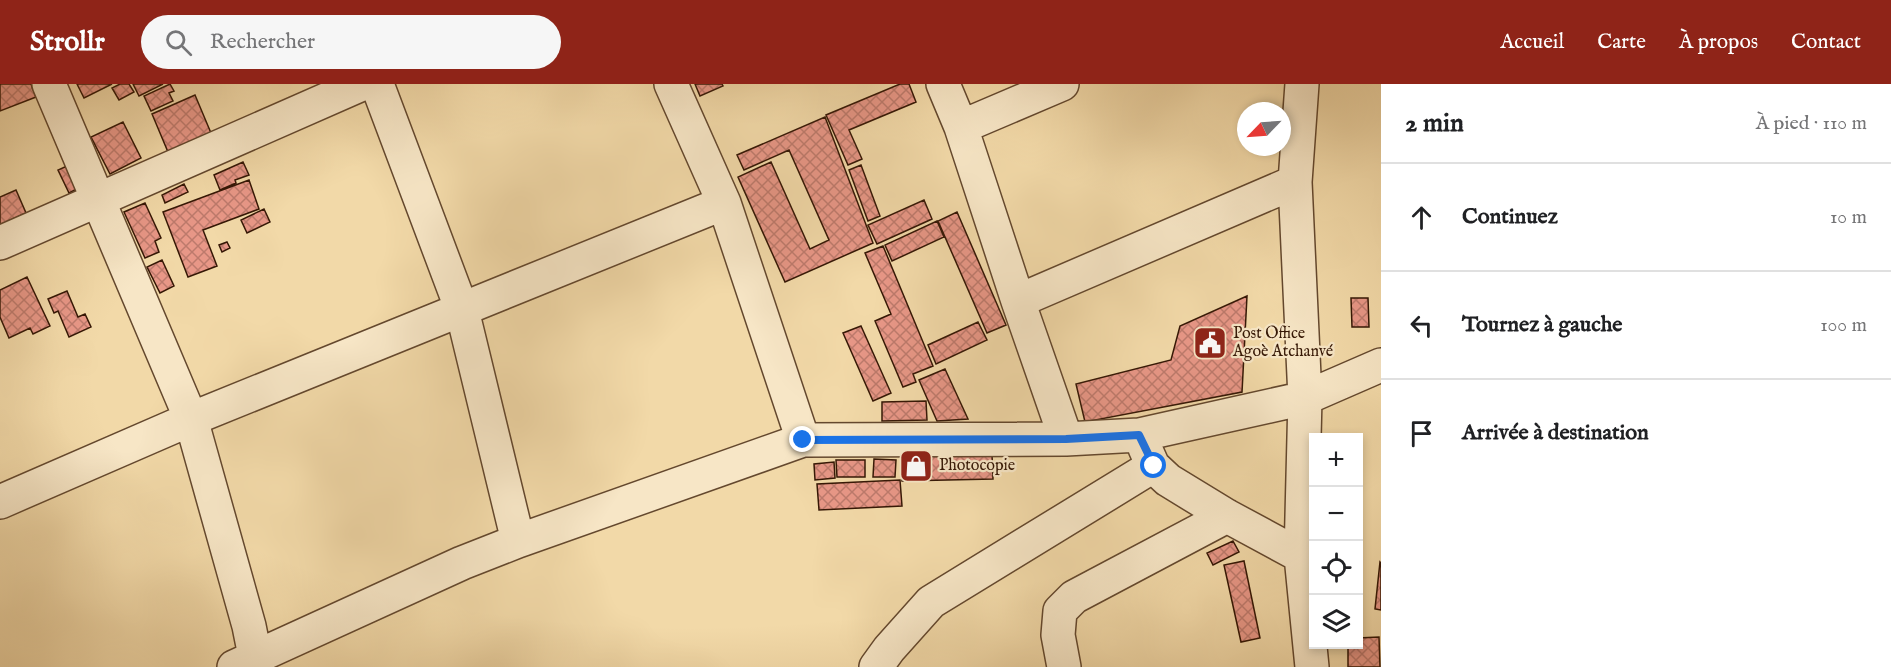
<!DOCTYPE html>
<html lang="fr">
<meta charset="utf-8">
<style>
body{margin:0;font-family:"IM FELL English",serif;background:#f6f6f6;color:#202124}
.controls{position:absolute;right:18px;bottom:18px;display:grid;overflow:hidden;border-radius:0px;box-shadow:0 3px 9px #0003}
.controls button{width:54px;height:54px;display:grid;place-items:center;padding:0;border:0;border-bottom:2px solid #e0e0e0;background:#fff;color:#202124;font:30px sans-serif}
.compass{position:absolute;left:1237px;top:18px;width:54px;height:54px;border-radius:50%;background:#fff;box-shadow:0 3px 9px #0003;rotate:245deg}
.stop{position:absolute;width:18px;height:18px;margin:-14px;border:4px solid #1a73e8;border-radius:50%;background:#fff}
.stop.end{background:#1a73e8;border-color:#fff;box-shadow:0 2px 6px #0008}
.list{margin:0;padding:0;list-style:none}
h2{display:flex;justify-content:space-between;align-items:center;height:78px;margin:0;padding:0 24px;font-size:26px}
h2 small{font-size:20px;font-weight:400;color:#757577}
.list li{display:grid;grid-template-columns:39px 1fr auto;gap:18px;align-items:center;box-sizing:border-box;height:108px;padding:0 24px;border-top:2px solid #e0e0e0}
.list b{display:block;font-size:22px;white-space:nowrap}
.list em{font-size:20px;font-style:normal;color:#757577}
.icon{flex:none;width:33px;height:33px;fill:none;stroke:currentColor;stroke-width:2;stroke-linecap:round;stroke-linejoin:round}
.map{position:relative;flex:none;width:1381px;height:583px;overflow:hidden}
header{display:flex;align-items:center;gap:36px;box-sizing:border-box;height:84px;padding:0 30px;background:#8f2418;color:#fff}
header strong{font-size:28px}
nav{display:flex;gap:33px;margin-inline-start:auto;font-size:21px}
.search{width:420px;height:54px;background:#f6f6f6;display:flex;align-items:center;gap:15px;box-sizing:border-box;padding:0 21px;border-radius:33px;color:#757577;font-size:22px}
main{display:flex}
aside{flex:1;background:#fff}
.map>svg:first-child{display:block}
.building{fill:url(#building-cross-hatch);stroke:#351705;stroke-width:1.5}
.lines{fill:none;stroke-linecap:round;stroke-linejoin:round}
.minor-casing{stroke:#64482e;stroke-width:36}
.minor{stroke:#f7e6c6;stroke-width:33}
.route{stroke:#1a73e8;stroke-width:8}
.labels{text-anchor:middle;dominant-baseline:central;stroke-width:4.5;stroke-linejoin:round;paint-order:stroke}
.poi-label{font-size:16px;fill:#351705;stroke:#f7e6c6;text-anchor:start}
</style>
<header>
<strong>Strollr</strong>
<div class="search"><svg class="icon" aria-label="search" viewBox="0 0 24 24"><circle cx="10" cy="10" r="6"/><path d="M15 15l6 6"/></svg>Rechercher</div>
<nav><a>Accueil</a><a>Carte</a><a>À propos</a><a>Contact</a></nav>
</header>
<main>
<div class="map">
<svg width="1381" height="583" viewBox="0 0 1381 583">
<defs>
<pattern id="building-cross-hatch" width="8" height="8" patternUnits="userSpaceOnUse" patternTransform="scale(1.5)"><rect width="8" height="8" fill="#e89787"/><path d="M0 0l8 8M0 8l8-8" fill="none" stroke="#bd7a6c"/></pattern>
</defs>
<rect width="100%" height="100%" fill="#f2d9a8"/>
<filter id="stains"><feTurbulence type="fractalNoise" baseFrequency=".00333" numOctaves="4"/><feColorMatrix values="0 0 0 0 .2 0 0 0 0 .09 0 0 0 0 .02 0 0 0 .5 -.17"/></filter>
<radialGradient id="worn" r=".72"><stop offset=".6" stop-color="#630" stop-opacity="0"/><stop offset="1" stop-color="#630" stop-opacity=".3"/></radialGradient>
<path class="building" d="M0,0H31L36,13L0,27Z
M77,0H112L84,14Z
M120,0H129L134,8L119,16L112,4Z
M133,0H163L139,12Z
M170,0L174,7L169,9L173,17L151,27L144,12Z
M695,0H722L723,2L700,12Z
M900,0H909L916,18L849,46L862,75L848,81L826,31Z
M195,11L211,49L168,68L152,30Z
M825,33L873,159L785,198L738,93L771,78L810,165L829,156L789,66L744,86L737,71Z
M123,38L141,74L110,90L91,53Z
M243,78L249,91L235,96L236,99L220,106L214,91Z
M861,81L880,132L868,137L849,86Z
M67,82L77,105L69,109L58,86Z
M249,96L259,125L203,146L217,182L188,193L163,128Z
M184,100L188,108L165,119L162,111Z
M16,106L26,129L0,141V113Z
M924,116L932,135L877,160L868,141Z
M145,119L161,154L155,157L159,168L145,174L124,128Z
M264,125L270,138L247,149L241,136Z
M957,128L1006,241L987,249L938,137Z
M937,137L944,153L892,177L885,161Z
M227,158L230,164L222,168L219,161Z
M883,162L933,282L913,290L916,298L903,303L875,237L891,230L865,169Z
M162,176L174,202L160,209L147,183Z
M27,193L50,242L33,250L30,244L9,254L0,233V206Z
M67,207L78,233L85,230L91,243L69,253L58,227L54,229L48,215Z
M1247,212L1242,308L1085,338L1076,300L1171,276L1180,242Z
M1351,214H1368L1369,243H1352Z
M978,238L987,256L936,280L928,261Z
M861,242L891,309L873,317L843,249Z
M945,285L968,335L937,337L919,296Z
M926,317L927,336L882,337V318Z
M992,371L993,395L902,397L901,373Z
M874,375L896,376L895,393H873Z
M836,376H865V393H837Z
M834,378L835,394L815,396L814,380Z
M900,396L902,422L819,426L817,400Z
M1233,457L1239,468L1213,481L1207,469Z
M1244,477L1260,554L1241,558L1224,481Z
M1380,478L1381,479V526L1375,525Z
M1379,553L1380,583H1348V560H1358V554Z"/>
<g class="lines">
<defs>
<path id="minor" d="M49,0L191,335L249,542L255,572
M377,0L462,226L518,457
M671,0L724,119L803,356
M943,0L961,43L1018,217L1066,355
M1302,0L1295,98L1305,314L1301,472L1312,583
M961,43L1062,0
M0,159L362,0
M1018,217L1295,98
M1145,364L1153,382L1168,396L1227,432L1301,472
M0,418L191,335L724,119
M234,583L462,479L518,457L803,356L1066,355L1139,351L1305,314L1381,281
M876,583L889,565L931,518L1153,382
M1064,583L1058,551L1060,527L1074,513L1227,432"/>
</defs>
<use href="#minor" class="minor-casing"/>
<use href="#minor" class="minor"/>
</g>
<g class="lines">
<path class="route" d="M803,356L1066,355L1139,351L1154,382"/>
</g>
<defs>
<symbol id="civic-square" viewBox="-11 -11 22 22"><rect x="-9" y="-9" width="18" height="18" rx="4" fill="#8f2418" stroke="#f7e6c6"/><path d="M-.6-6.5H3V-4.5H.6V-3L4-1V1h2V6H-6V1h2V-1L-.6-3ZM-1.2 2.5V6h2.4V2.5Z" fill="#fff"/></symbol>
<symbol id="shop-square" viewBox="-11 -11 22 22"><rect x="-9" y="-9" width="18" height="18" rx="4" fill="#8f2418" stroke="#f7e6c6"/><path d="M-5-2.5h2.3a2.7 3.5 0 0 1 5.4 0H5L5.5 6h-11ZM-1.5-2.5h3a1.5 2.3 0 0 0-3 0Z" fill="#fff"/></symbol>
</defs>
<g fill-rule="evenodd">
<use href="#civic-square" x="1191" y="240" width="38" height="38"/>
<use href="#shop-square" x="897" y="363" width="38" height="38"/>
</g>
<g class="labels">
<g class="poi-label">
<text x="1233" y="250">Post Office<tspan x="1233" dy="18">Agoè Atchanvé</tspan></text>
<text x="939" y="382">Photocopie</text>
</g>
</g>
<rect width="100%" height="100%" filter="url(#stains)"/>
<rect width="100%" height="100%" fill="url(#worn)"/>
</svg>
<div class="controls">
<button>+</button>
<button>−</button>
<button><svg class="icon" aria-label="locate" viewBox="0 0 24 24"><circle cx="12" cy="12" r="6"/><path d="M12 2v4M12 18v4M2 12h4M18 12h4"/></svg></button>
<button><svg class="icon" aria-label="layers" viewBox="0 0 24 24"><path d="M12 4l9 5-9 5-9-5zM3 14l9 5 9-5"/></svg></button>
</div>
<svg class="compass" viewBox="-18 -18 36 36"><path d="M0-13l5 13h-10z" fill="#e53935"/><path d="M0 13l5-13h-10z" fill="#757577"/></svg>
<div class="stop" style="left:1154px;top:382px"></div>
<div class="stop end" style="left:803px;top:356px"></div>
</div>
<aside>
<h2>2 min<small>À pied · 110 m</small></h2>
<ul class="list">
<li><svg class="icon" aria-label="ahead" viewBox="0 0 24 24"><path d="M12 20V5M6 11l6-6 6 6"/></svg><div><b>Continuez</b></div><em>10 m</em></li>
<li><svg class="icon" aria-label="left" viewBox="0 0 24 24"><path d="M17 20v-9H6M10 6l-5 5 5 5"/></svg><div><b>Tournez à gauche</b></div><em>100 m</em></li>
<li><svg class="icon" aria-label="arrive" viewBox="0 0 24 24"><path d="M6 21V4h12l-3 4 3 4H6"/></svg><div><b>Arrivée à destination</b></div></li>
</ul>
</aside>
</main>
